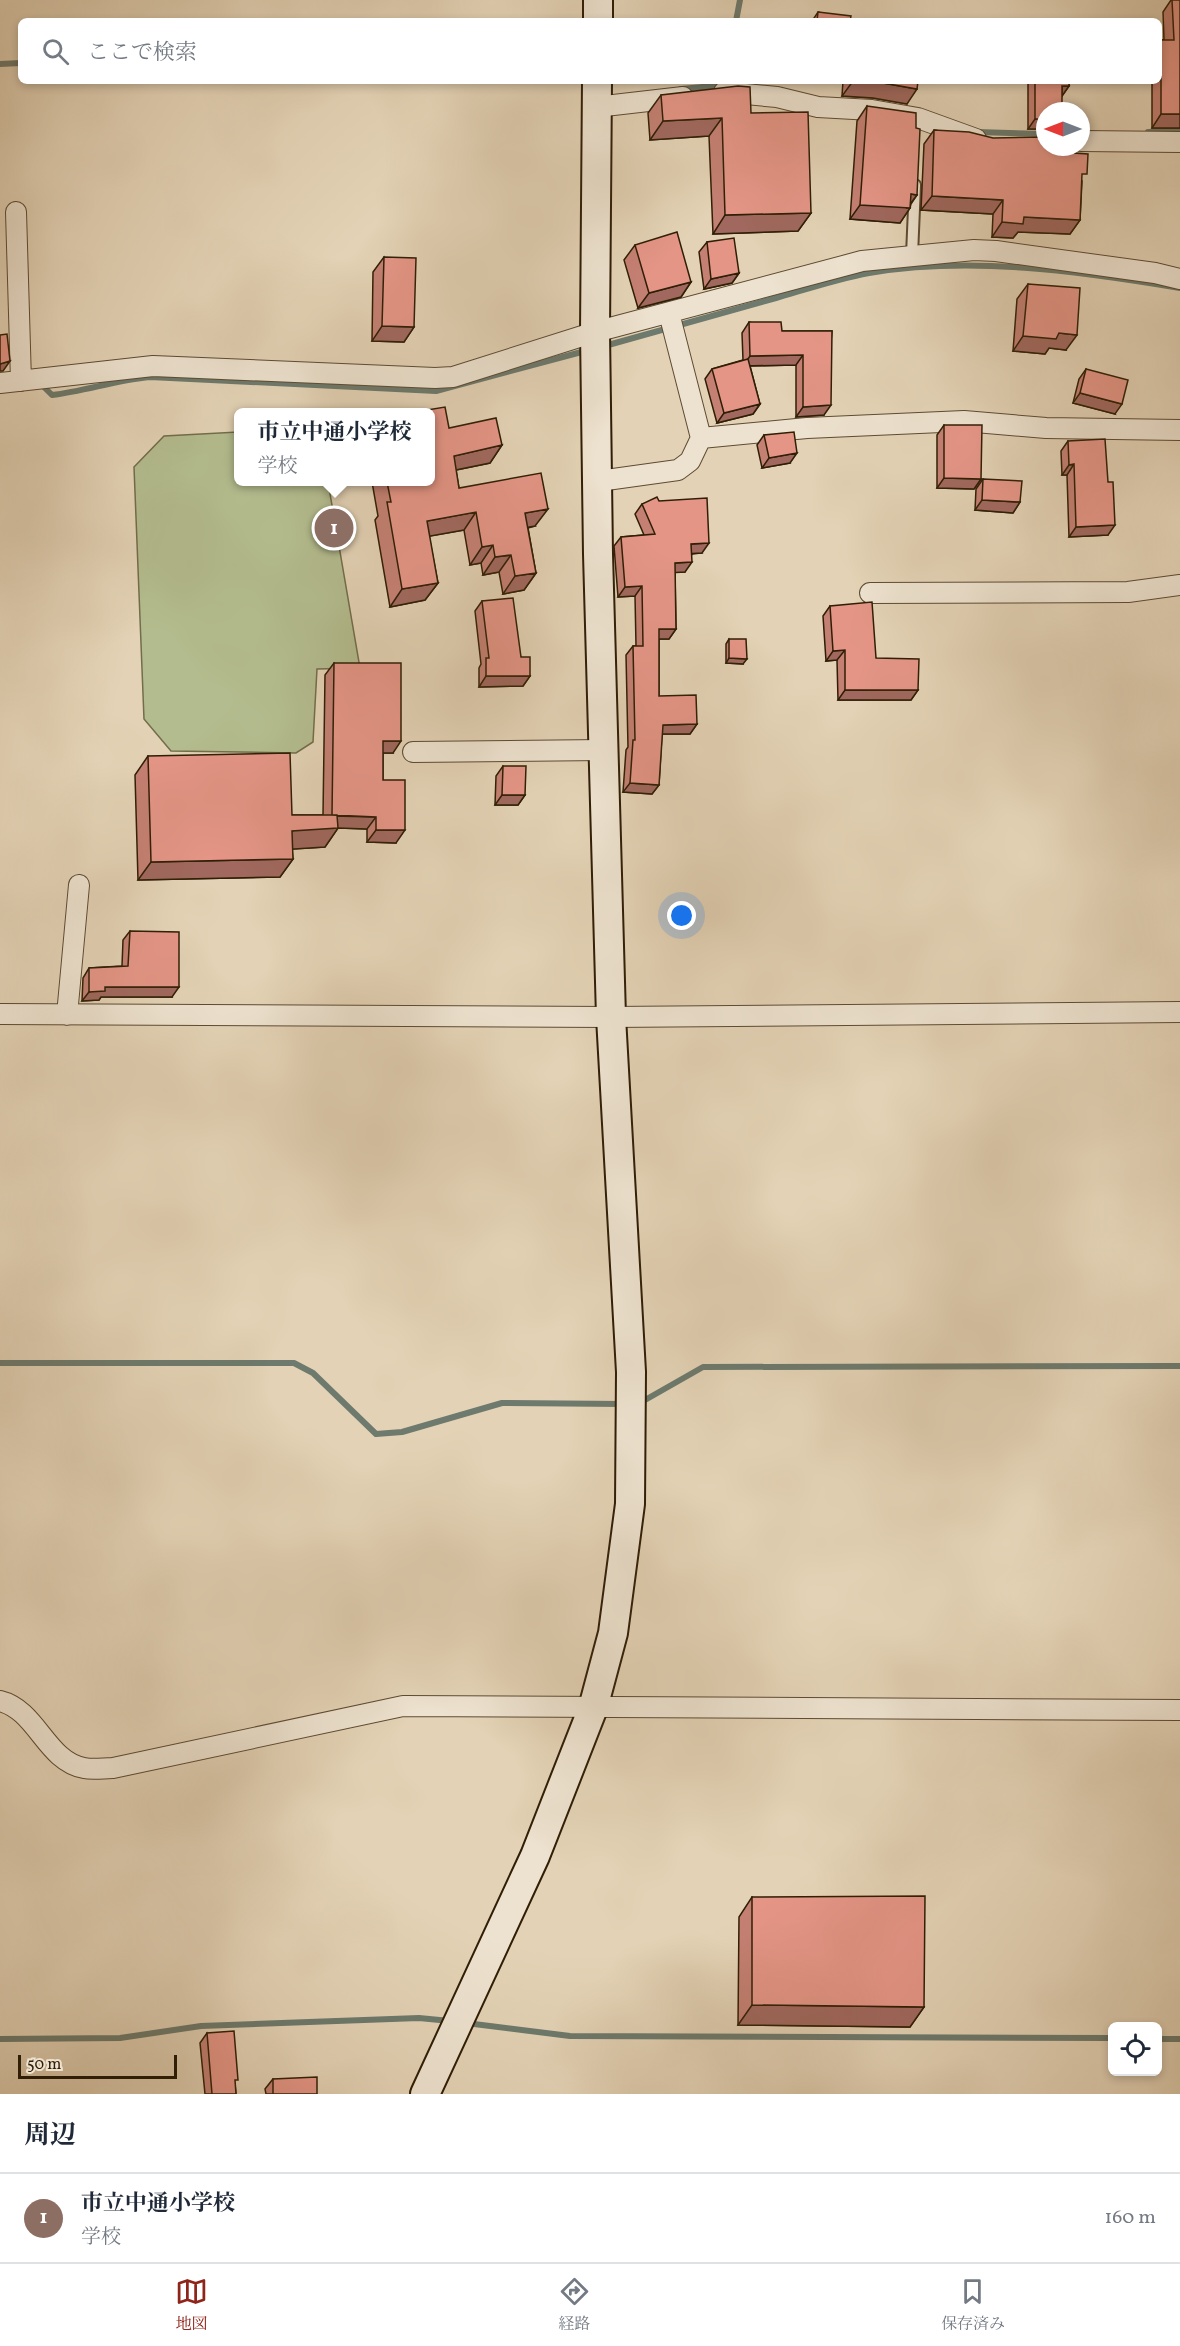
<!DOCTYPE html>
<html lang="ja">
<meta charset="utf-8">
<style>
body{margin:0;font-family:Vollkorn,"Noto Serif JP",serif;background:#f6f6f7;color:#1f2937}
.controls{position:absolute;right:18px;bottom:18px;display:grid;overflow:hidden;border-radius:9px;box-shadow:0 3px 9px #0003}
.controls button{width:54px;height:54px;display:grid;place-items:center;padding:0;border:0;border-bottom:2px solid #e0e1e3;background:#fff;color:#1f2937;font:30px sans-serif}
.compass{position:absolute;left:1036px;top:102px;width:54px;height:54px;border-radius:50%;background:#fff;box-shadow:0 3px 9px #0003;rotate:270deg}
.scale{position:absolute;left:18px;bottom:15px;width:159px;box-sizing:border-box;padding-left:6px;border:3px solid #301e06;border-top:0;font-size:16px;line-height:21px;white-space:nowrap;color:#301e06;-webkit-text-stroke:4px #ede2cf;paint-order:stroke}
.you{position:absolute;left:682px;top:916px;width:21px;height:21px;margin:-15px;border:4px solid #fff;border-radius:50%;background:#1a73e8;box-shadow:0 0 0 9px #1a73e833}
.badge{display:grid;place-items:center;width:39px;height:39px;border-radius:50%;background:#8f2418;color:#fff;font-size:20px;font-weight:700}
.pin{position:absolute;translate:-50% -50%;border:3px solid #fff;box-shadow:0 2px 6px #0006}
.popup{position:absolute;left:234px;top:408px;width:201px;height:78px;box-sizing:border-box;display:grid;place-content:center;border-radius:9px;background:#fff;filter:drop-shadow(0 2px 4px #0005);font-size:20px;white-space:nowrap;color:#747a83}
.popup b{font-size:22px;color:#1f2937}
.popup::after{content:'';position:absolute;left:50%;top:100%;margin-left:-12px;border:12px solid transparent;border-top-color:#fff}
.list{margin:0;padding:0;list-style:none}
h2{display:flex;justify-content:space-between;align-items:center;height:78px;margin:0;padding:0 24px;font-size:26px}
h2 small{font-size:20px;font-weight:400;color:#747a83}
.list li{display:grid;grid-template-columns:39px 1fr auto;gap:18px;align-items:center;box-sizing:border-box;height:90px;padding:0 24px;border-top:2px solid #e0e1e3}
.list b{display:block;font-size:22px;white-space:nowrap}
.list p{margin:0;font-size:20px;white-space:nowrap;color:#747a83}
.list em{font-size:20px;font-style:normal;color:#747a83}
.icon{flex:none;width:33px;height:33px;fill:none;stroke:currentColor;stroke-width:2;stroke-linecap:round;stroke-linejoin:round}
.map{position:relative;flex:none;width:1180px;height:2094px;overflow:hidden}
.search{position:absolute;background:#fff;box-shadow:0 3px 9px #0003;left:18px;right:18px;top:18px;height:66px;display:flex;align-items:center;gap:15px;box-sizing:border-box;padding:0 21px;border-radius:9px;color:#747a83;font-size:22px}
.sheet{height:168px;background:#fff}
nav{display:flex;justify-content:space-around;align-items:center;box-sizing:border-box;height:84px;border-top:2px solid #e0e1e3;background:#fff;font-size:16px;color:#747a83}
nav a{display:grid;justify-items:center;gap:3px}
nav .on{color:#8f2418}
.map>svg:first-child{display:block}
.pitch{fill:#b3bc8e;stroke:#726d4a;stroke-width:1.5}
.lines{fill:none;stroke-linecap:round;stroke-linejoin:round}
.stream{stroke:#6d7a6d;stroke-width:6}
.lane-casing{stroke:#5d4b32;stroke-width:14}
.street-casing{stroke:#5d4b32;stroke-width:22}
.secondary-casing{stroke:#301e06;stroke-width:32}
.lane{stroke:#ede2cf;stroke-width:10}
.street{stroke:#ede2cf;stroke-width:20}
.secondary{stroke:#ede2cf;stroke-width:28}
.wall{fill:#c48073;stroke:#301e06;stroke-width:1.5}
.shaded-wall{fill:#a0685e;stroke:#301e06;stroke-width:1.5}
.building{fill:#e49586;stroke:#301e06;stroke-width:1.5}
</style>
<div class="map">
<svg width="1180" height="2094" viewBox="0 0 1180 2094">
<rect width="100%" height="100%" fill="#e3d2b5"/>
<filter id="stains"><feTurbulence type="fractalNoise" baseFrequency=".00333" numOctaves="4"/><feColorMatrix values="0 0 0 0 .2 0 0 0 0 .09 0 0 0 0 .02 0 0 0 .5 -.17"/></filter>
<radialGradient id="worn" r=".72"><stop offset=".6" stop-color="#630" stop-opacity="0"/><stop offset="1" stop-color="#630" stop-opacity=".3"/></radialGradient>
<path class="pitch" d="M238,432V482H328L360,668L317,669L313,742L296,753L171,751L144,719L134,467L164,436Z"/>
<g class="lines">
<path class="stream" d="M736,21L740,0
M0,64L21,63
M681,89L724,85
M977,132L1045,134
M1148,132L1180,131
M601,347C660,331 718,314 776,298C807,289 837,279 869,273C971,256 1078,271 1180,288
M39,382L52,395C85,391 117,380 150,377L436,391L589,350
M0,1363H294L313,1373L376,1434L402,1432L502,1403L622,1404
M638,1404L703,1367L1180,1366
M466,2023L570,2036L1112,2038
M0,2039L120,2038L201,2026L419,2018L450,2021
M1158,2039H1180"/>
<defs>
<path id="lane" d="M912,255L915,185"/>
<path id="street" d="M724,92L777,97L818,107L872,110L918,118L976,139
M596,107L683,97
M1081,141L1180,142
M16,212L21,381
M669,313L701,438
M0,383L153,366L435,378L453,377L595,332L862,261L974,250L996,251L1155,273L1180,279
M599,481L678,470L690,461L701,438L807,428L964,421L1046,428L1180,430
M870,593L1128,592L1180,585
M413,752L603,750
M0,1014L611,1017L1180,1012
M67,1015L79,885
M0,1701C37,1710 46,1761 84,1768C93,1770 104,1768 113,1768L403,1706L1180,1710"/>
<path id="secondary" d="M598,21V0
M425,2094L535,1856L593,1708L613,1633L630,1504L631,1372L611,1017L598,554L595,332L597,81"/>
</defs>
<use href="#lane" class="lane-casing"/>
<use href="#street" class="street-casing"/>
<use href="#secondary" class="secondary-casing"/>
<use href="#lane" class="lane"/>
<use href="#street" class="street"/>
<use href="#secondary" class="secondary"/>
</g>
<path class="wall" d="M1171,0H1180V128H1152V81H1159V43L1161,40H1164L1163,12Z
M818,12L850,21H812Z
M843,81H918L907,104L873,98L842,96Z
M1028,81H1069V86L1062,96L1045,111V129H1028Z
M661,95L751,113L811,213L798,231L713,234L709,136L650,140L648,113Z
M867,106L917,195L911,204L910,208L900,223L850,219L857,121Z
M934,130L1059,152L1082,181L1080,220L1070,234L1018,232L1013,238L992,237L993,214L921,210L924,144Z
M707,242L739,273L732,283L704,289L699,252Z
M635,245L691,282L681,297L638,308L624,260Z
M384,257L414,327L404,342L372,341L373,272Z
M1028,284L1066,350L1049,348L1045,354L1013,351L1017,299Z
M749,322L782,331H832L824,415L796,417V365L750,366L760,404L753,414L717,423L705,379L712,369L743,360L742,333Z
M1086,369L1115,414L1073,403L1079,379Z
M944,425L981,479L974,489L937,488V435Z
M449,428L502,445L490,463L456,470L459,488L535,526L528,528L536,573L524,590L503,594L499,572L483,575L481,563L470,565L464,530L429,536L438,583L425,600L390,607L375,520L378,516L372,482H430Z
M764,435L790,463L762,468L757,445Z
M1068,441L1108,482V535L1069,537L1067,475H1062L1061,451Z
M983,479L1020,502L1013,513L975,510L976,489Z
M659,501L702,553L692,554L685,572H675L676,629L669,639H659V696L697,724L690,734H662L659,785L652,794L623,792L626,750L628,747L626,655L633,646H636L635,596L618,597L614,546L621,537L644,535L635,514L642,504Z
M482,601L521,657L530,676L523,686L479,687V668L481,664L475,611Z
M830,606L876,658L918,690L911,700H838L837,660L826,661L823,616Z
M729,639L743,664L726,663V644Z
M334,663L393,753H383V780L396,843L367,842V829L338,828L325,847L292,849L293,859L280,877L138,880L135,775L148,756L292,815H323L325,675Z
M503,766L525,795L518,805H495L496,776Z
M130,931L172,997H101L99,1000L82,1001L83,978L89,968L122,966L123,940Z
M752,1897L924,2007L910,2027L738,2025L739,1917Z
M207,2033L235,2084L236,2094H205L200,2043Z
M273,2079L317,2094H266L265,2089Z"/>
<path class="shaded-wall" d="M853,81L883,83L917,89L907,104L873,98L842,96Z
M1062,86H1069L1062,96Z
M1161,114H1180V128H1152Z
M722,118L709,136L650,140L663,121Z
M1035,119H1045V129H1028Z
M911,194L917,195L907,208H910L900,223L850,219L860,205Z
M932,196L1003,200L993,214L921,210Z
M811,213L798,231L713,234L725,215Z
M1024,217L1080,220L1070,234L1018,232L1013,238L992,237L1002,222Z
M739,273L732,283L704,289L711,279Z
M691,282L681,297L638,308L649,293Z
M382,326L414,327L404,342L372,341Z
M1059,333L1077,335L1066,350L1049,348L1045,354L1013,351L1023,336Z
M803,355L796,365L743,366L750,356Z
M10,361L3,371H0V364Z
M1080,393L1122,404L1115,414L1073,403Z
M760,404L753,414L717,423L724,413Z
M831,405L824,415L796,417L803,407Z
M502,445L490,463L441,473L454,456Z
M797,453L790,463L762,468L769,458Z
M1074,464L1067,475H1062L1069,465Z
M944,478L981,479L974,489L937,488Z
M982,500L1020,502L1013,513L975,510Z
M548,509L535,526L513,530L525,513Z
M476,512L464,530L414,539L427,521Z
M1115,525L1108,535L1069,537L1076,527Z
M709,543L702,553L684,554L691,544Z
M493,545L481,563L470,565L482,547Z
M511,555L499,572L483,575L495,557Z
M692,562L685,572L668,573L675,563Z
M536,573L524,590L503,594L515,576Z
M438,583L425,600L390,607L402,589Z
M642,586L635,596L618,597L625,587Z
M659,629H676L669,639H652Z
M845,650L837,660L826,661L833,651Z
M729,658L747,659L743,664L726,663Z
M486,676H530L523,686L479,687Z
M845,690H918L911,700H838Z
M697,724L690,734H656L663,725Z
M383,741H401L393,753H375Z
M630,783L659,785L652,794L623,792Z
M502,795H525L518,805H495Z
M332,816L376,817L367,829L338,828L325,847L279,850L292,831Z
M376,830H405L396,843L367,842Z
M293,859L280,877L138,880L151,862Z
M105,987H179L172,997H101L99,1000L82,1001L89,992Z
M752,2005L924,2007L910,2027L738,2025Z"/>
<path class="building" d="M1172,0H1180V114H1161V40H1174Z
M818,12L851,16L850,21H817Z
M914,20H931V21H914Z
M853,81H918L917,89L883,83Z
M1035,81H1069V86H1062V111H1045V119H1035Z
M738,86L750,87L751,113L808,112L811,213L725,215L722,118L663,121L661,95Z
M867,106L916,113V128L920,129L917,195L911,194L910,208L860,205Z
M934,130L969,132L993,138L1045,137V147H1059V152L1088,154L1087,174H1082L1080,220L1024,217L1023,224L1002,222L1003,200L932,196Z
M677,232L691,282L649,293L635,245Z
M734,238L739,273L711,279L707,242Z
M384,257L416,258L414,327L382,326Z
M1028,284L1080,288L1077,335L1059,333L1056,339L1023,336Z
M749,322H781L782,331H832L831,405L803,407V355L750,356Z
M7,334L10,361L0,364V335Z
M748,359L760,404L724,413L712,369Z
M1086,369L1128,380L1122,404L1080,393Z
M445,407L449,428L496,418L502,445L454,456L459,488L541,473L548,509L525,513L536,573L515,576L511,555L495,557L493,545L482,547L476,512L427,521L438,583L402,589L387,502H391L387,482H430V412H415Z
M944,425H982L981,479L944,478Z
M794,432L797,453L769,458L764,435Z
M1105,439L1108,482H1113L1115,525L1076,527L1074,464L1069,465L1068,441Z
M983,479L1022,481L1020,502L982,500Z
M657,497L659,501L707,498L709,543L691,544L692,562L675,563L676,629H659V696L696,695L697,724L663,725L659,785L630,783L633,740H635L633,646H643L642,586L625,587L621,537L655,534L642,504Z
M513,598L521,657H530V676H486V658H489L482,601Z
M872,602L876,658L919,659L918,690H845V650L833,651L830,606Z
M729,639H746L747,659L729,658Z
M334,663H401V741H383V780H405V830H376V817L332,815Z
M290,753L292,815H337L338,828L292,831L293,859L151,862L148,756Z
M503,766H526L525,795H502Z
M130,931L179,932V987H105V991L89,992V968L128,966Z
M925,1896L924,2007L752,2005V1897Z
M234,2031L238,2080H235L236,2094H212L207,2033Z
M317,2077V2094H273V2079Z"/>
<rect width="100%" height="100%" filter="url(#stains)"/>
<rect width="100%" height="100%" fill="url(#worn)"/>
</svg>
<div class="controls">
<button><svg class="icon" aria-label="locate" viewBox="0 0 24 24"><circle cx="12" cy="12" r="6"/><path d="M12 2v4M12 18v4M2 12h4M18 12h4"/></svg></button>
</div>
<svg class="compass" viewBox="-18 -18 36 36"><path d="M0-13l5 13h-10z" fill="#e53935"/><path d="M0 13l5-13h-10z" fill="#747a83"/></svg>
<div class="scale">50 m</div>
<div class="you"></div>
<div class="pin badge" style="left:334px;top:528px;background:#8d6e63">1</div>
<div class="popup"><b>市立中通小学校</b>学校</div>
<div class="search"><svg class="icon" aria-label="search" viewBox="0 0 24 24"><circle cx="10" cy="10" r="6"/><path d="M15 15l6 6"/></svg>ここで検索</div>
</div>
<section class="sheet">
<h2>周辺<small></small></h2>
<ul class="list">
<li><span class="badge" style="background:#8d6e63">1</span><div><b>市立中通小学校</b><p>学校</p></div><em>160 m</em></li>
</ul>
</section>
<nav>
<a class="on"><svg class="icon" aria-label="map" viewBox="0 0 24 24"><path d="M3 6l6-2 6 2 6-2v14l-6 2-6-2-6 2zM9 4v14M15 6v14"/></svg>地図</a>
<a><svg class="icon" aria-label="directions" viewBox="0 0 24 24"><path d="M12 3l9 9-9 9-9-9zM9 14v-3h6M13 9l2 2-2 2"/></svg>経路</a>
<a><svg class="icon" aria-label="saved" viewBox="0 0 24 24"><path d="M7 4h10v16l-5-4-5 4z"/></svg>保存済み</a>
</nav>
